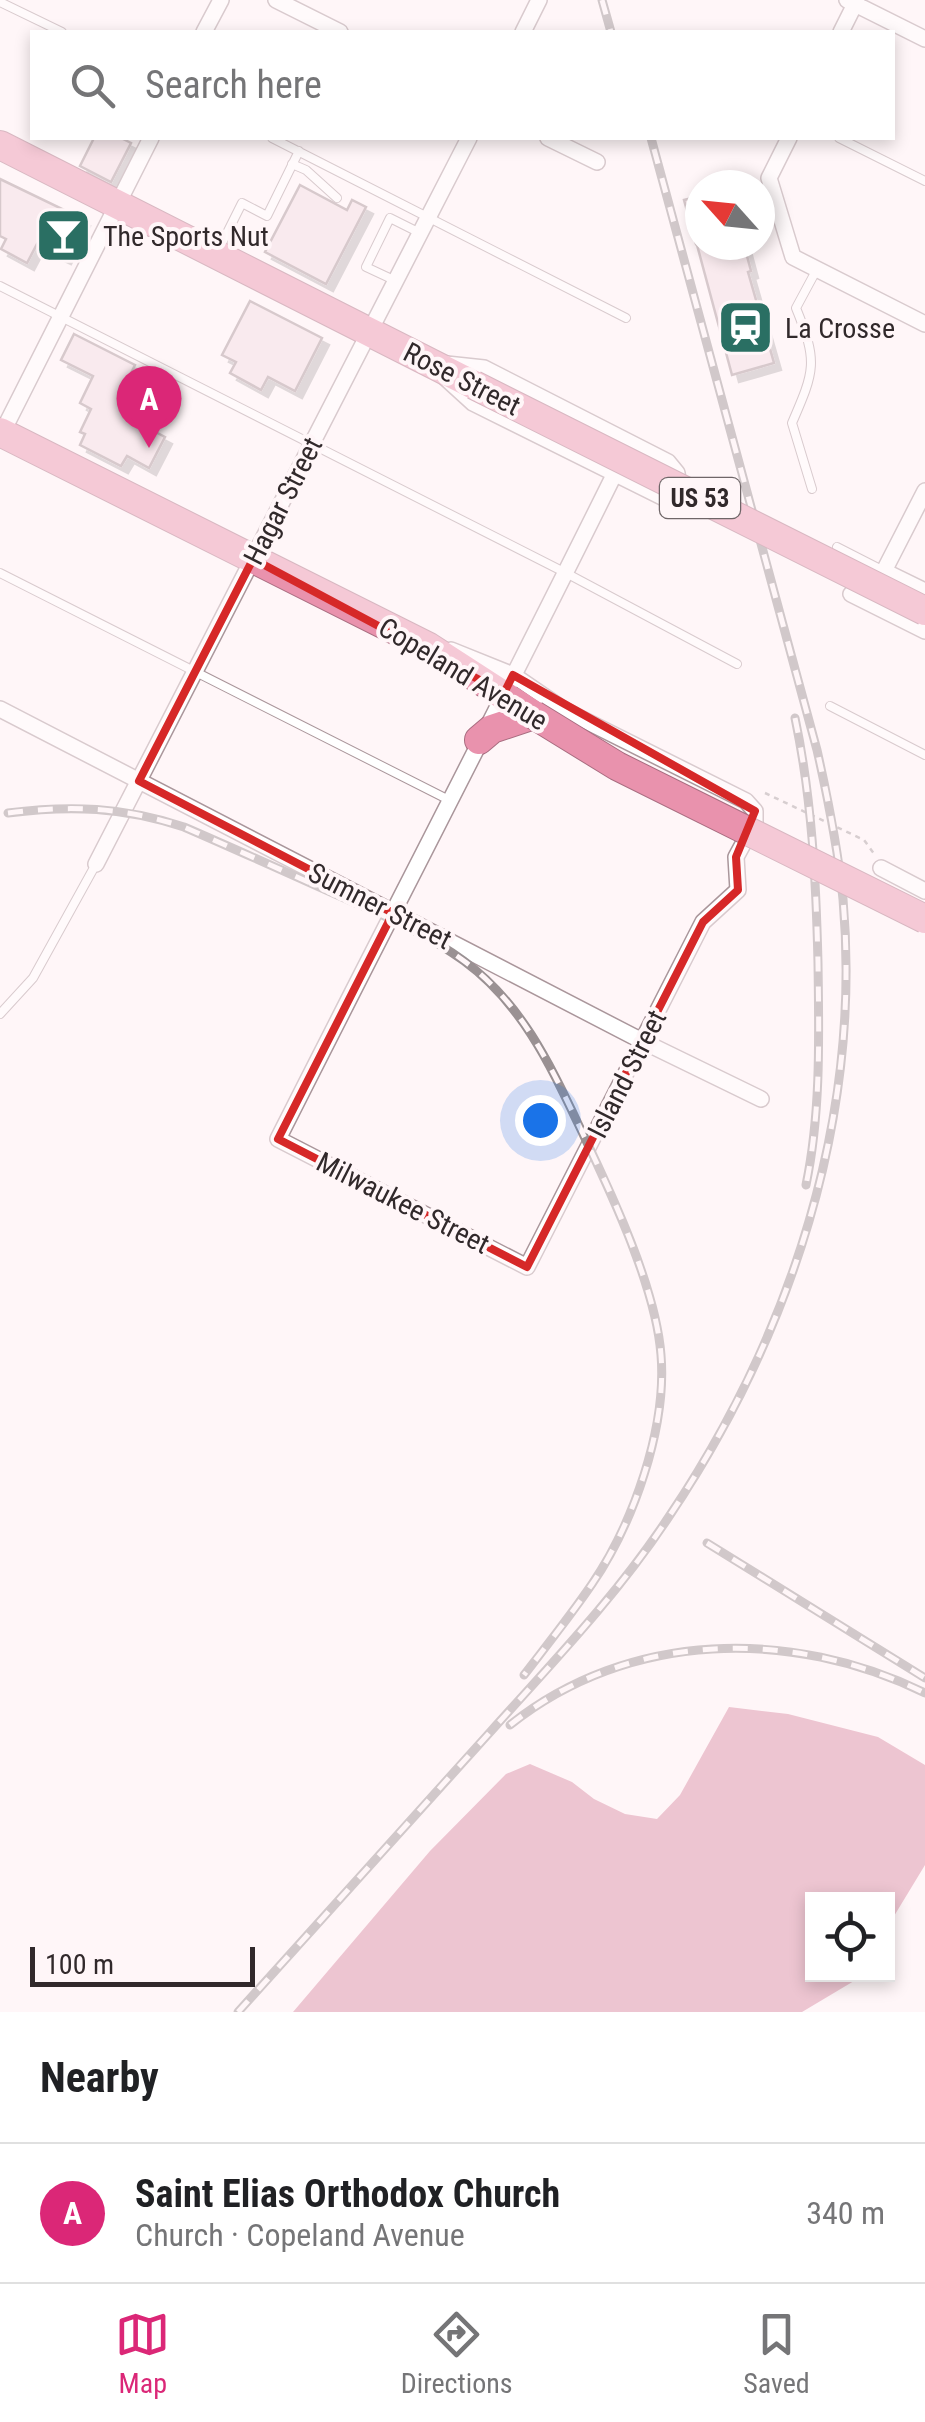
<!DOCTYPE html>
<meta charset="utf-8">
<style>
body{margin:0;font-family:"Roboto Condensed",sans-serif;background:#f6f6f6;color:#202124}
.controls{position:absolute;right:30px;bottom:30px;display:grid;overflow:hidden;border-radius:0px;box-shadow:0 5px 15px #0003}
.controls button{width:90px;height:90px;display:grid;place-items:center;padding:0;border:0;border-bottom:2px solid #e0e0e0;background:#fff;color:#202124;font:50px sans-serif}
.compass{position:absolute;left:685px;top:170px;width:90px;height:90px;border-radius:50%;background:#fff;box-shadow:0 5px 15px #0003;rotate:297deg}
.scale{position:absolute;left:30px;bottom:25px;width:225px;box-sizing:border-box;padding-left:10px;border:5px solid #31292b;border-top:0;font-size:28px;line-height:35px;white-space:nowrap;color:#31292b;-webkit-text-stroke:8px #fff6f8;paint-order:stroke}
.you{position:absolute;left:540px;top:1120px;width:35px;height:35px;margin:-25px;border:8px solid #fff;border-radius:50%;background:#1a73e8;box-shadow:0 0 0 15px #1a73e833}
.badge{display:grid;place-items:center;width:65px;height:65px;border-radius:50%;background:#db2777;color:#fff;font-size:32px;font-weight:700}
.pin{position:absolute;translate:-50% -82px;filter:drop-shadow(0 2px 5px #0008)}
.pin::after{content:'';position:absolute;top:52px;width:35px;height:30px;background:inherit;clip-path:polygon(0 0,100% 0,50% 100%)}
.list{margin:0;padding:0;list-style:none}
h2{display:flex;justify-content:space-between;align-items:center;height:130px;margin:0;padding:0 40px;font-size:42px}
h2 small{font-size:32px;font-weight:400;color:#757577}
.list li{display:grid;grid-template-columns:65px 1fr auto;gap:30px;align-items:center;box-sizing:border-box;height:140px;padding:0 40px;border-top:2px solid #e0e0e0}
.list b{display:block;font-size:38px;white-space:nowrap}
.list p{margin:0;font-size:32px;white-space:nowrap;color:#757577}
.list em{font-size:32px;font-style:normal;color:#757577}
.icon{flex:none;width:55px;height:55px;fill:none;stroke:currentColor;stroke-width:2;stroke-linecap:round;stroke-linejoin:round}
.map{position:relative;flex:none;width:925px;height:2012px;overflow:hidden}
.search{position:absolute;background:#fff;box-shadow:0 5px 15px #0003;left:30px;right:30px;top:30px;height:110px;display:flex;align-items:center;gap:25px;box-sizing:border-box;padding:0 35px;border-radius:0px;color:#757577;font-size:38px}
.sheet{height:270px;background:#fff}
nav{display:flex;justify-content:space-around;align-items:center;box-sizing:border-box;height:140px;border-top:2px solid #e0e0e0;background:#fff;font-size:28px;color:#757577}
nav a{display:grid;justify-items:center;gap:5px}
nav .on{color:#db2777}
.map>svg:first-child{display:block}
.water{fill:#d889a2}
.building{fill:#f2dce2;stroke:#a79398;stroke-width:2.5;filter:url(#shadow)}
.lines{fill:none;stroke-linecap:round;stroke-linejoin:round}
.lane-casing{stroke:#aa969b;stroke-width:10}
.street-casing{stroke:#aa969b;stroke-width:18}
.highway-casing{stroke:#a96d80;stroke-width:30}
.path{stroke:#a79ea0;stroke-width:2.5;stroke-dasharray:5 5;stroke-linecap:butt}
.lane{stroke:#fff;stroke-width:8}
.street{stroke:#fff;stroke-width:15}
.highway{stroke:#e992ad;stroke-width:28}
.rail-casing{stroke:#9a9193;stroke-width:9}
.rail{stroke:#fff6f8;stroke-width:5;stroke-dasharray:15;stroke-linecap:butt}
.highway-bridge-casing{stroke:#a96d80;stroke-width:30;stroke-linecap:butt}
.highway-bridge{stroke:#e992ad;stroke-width:28}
.marked{fill:none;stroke:#d62828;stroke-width:8;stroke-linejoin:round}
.labels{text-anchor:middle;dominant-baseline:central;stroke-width:8;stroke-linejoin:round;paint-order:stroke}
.shield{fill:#fff6f8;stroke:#6f6668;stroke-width:2.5}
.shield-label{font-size:25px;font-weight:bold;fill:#31292b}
.poi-label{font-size:28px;fill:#31292b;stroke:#fff6f8;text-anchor:start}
.street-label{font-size:28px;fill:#31292b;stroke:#fff6f8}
</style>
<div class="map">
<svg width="925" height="2012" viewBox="0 0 925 2012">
<defs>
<filter id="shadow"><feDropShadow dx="7" dy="7" stdDeviation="0" flood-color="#0004"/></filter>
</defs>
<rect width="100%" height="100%" fill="#fff6f8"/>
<path class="water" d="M729,1707L788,1714L878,1737L925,1765V1865L888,1926V1900H812V1974L858,1975L854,1981L802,2012H293L430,1851L506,1774L530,1764L572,1782L594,1799L625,1814L657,1819L680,1795Z"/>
<path class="building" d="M94,138H121L131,143L111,182L80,166Z
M0,179L83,219L64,257L37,244L27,263L1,249L6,239L0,236Z
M300,185L347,210L352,200L366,207L326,284L265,252Z
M700,196V243L696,244L684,200Z
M697,245H744L751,271L748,272L774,363L732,375Z
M250,301L322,338L295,391L268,377L261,390L230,373L236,362L222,355Z
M74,334L135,365L122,391L152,406L142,425L165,437L149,468L127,456L121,466L80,445L85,434L80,432L91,409L80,403L93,376L61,360Z"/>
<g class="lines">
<defs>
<path id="lane" d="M0,2L62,32
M272,138L626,318
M839,138L925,181
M292,164L306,170L337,198
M218,251L242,203L267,216L299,151
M396,281L366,267L390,218L420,233
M0,286L566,573L737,664
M812,489L792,423C815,370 818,362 796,308L817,269
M837,547L884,571
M0,573L449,800
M830,706L925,755
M0,1014L33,978L96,864"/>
<path id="street" d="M276,0L340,32
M847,0L925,39
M204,32L221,0
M523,32L539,0
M841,32L857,0
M548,138L597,162
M789,138L769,178L793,257L925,324
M428,362L484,368L668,462L677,473L680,500L672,502L473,403Z
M0,437L151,138
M925,491L884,571L925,591
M851,594L925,631
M451,650L513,675L564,710L746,801L755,811V822L736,857L738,890L703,922L527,1267L278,1139C390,917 505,696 615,473
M0,709L644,1042L761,1099
M96,864L469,138
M881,868L925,891"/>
<path id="highway" d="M0,145L474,385
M0,432L429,647L534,715
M479,740L492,729L534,715"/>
</defs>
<use href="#lane" class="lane-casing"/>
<use href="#street" class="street-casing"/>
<use href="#highway" class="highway-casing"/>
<path class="path" d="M765,793L864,840L875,855"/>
<use href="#lane" class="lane"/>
<use href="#street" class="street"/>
<use href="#highway" class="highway"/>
<defs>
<path id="rail" d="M602,0L611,32
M795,718C812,799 816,880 818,963C819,1037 821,1112 806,1185
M8,813C70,805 124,807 184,827C235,849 286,872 337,895C380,914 426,933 464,961C524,1005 552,1069 583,1134C612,1195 656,1288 661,1355C667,1428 633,1524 592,1584C571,1615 547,1645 524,1675
M707,1543L925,1678
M510,1725C629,1630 792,1628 925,1693
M238,2012C323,1918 407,1824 492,1730C554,1661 619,1593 670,1515C791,1334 862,1118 843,899C838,849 828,799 817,750L651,138"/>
</defs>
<use href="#rail" class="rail-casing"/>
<use href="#rail" class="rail"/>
<defs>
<path id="highway-bridge" d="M474,385L925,611
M534,715L617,766L925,919"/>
</defs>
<use href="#highway-bridge" class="highway-bridge-casing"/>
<use href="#highway-bridge" class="highway-bridge"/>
</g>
<path d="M0 0H925V2012H0ZM253,559L504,693L513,675L755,811L736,857L738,890L703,922L527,1267L278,1139L393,913L139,781Z" fill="#fff6f8" fill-opacity=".55" fill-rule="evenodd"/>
<path class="marked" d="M253,559L504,693L513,675L755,811L736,857L738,890L703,922L527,1267L278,1139L393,913L139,781Z"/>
<defs>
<symbol id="bar-square" viewBox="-11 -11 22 22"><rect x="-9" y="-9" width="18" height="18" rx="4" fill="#2a6f63" stroke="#fff6f8"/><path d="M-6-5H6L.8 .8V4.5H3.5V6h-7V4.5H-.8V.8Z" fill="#fff"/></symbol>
<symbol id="station-square" viewBox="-11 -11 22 22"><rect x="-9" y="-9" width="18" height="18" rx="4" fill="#2a6f63" stroke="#fff6f8"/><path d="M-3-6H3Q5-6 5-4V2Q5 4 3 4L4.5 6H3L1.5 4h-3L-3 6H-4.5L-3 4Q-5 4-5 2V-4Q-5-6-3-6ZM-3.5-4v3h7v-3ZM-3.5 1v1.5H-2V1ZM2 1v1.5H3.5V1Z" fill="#fff"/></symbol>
</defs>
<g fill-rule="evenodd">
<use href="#bar-square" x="32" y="204" width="63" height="63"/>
<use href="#station-square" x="714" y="296" width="63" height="63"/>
</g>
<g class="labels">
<rect class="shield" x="660" y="478" width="80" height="40" rx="8"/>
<g class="shield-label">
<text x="700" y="498">US 53</text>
</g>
<g class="poi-label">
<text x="103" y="236">The Sports Nut</text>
<text x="785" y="328">La Crosse</text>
</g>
<g class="street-label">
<text transform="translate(462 379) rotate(27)">Rose Street</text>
<text transform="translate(283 501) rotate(-63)">Hagar Street</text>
<text transform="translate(463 674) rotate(31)">Copeland Avenue</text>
<text transform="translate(380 906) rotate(27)">Sumner Street</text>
<text transform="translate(627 1074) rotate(-63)">Island Street</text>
<text transform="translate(403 1203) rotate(27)">Milwaukee Street</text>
</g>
</g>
</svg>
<div class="controls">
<button><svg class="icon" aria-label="locate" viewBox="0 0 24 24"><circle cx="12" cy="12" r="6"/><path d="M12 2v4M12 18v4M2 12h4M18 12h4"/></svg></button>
</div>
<svg class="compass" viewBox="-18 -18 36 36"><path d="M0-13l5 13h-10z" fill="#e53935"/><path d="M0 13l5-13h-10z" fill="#757577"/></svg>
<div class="scale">100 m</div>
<div class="you"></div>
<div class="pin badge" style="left:149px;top:448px">A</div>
<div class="search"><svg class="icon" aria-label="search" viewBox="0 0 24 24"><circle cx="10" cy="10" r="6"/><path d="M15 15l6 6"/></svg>Search here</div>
</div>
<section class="sheet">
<h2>Nearby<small></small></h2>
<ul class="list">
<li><span class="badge">A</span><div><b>Saint Elias Orthodox Church</b><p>Church · Copeland Avenue</p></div><em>340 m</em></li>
</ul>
</section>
<nav>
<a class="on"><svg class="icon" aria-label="map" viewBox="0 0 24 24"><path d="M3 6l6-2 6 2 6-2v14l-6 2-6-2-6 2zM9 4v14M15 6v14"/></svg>Map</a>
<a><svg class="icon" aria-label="directions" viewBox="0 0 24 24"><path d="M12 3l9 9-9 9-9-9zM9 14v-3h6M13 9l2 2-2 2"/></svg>Directions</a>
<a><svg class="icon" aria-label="saved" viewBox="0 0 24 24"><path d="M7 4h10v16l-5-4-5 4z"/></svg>Saved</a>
</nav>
